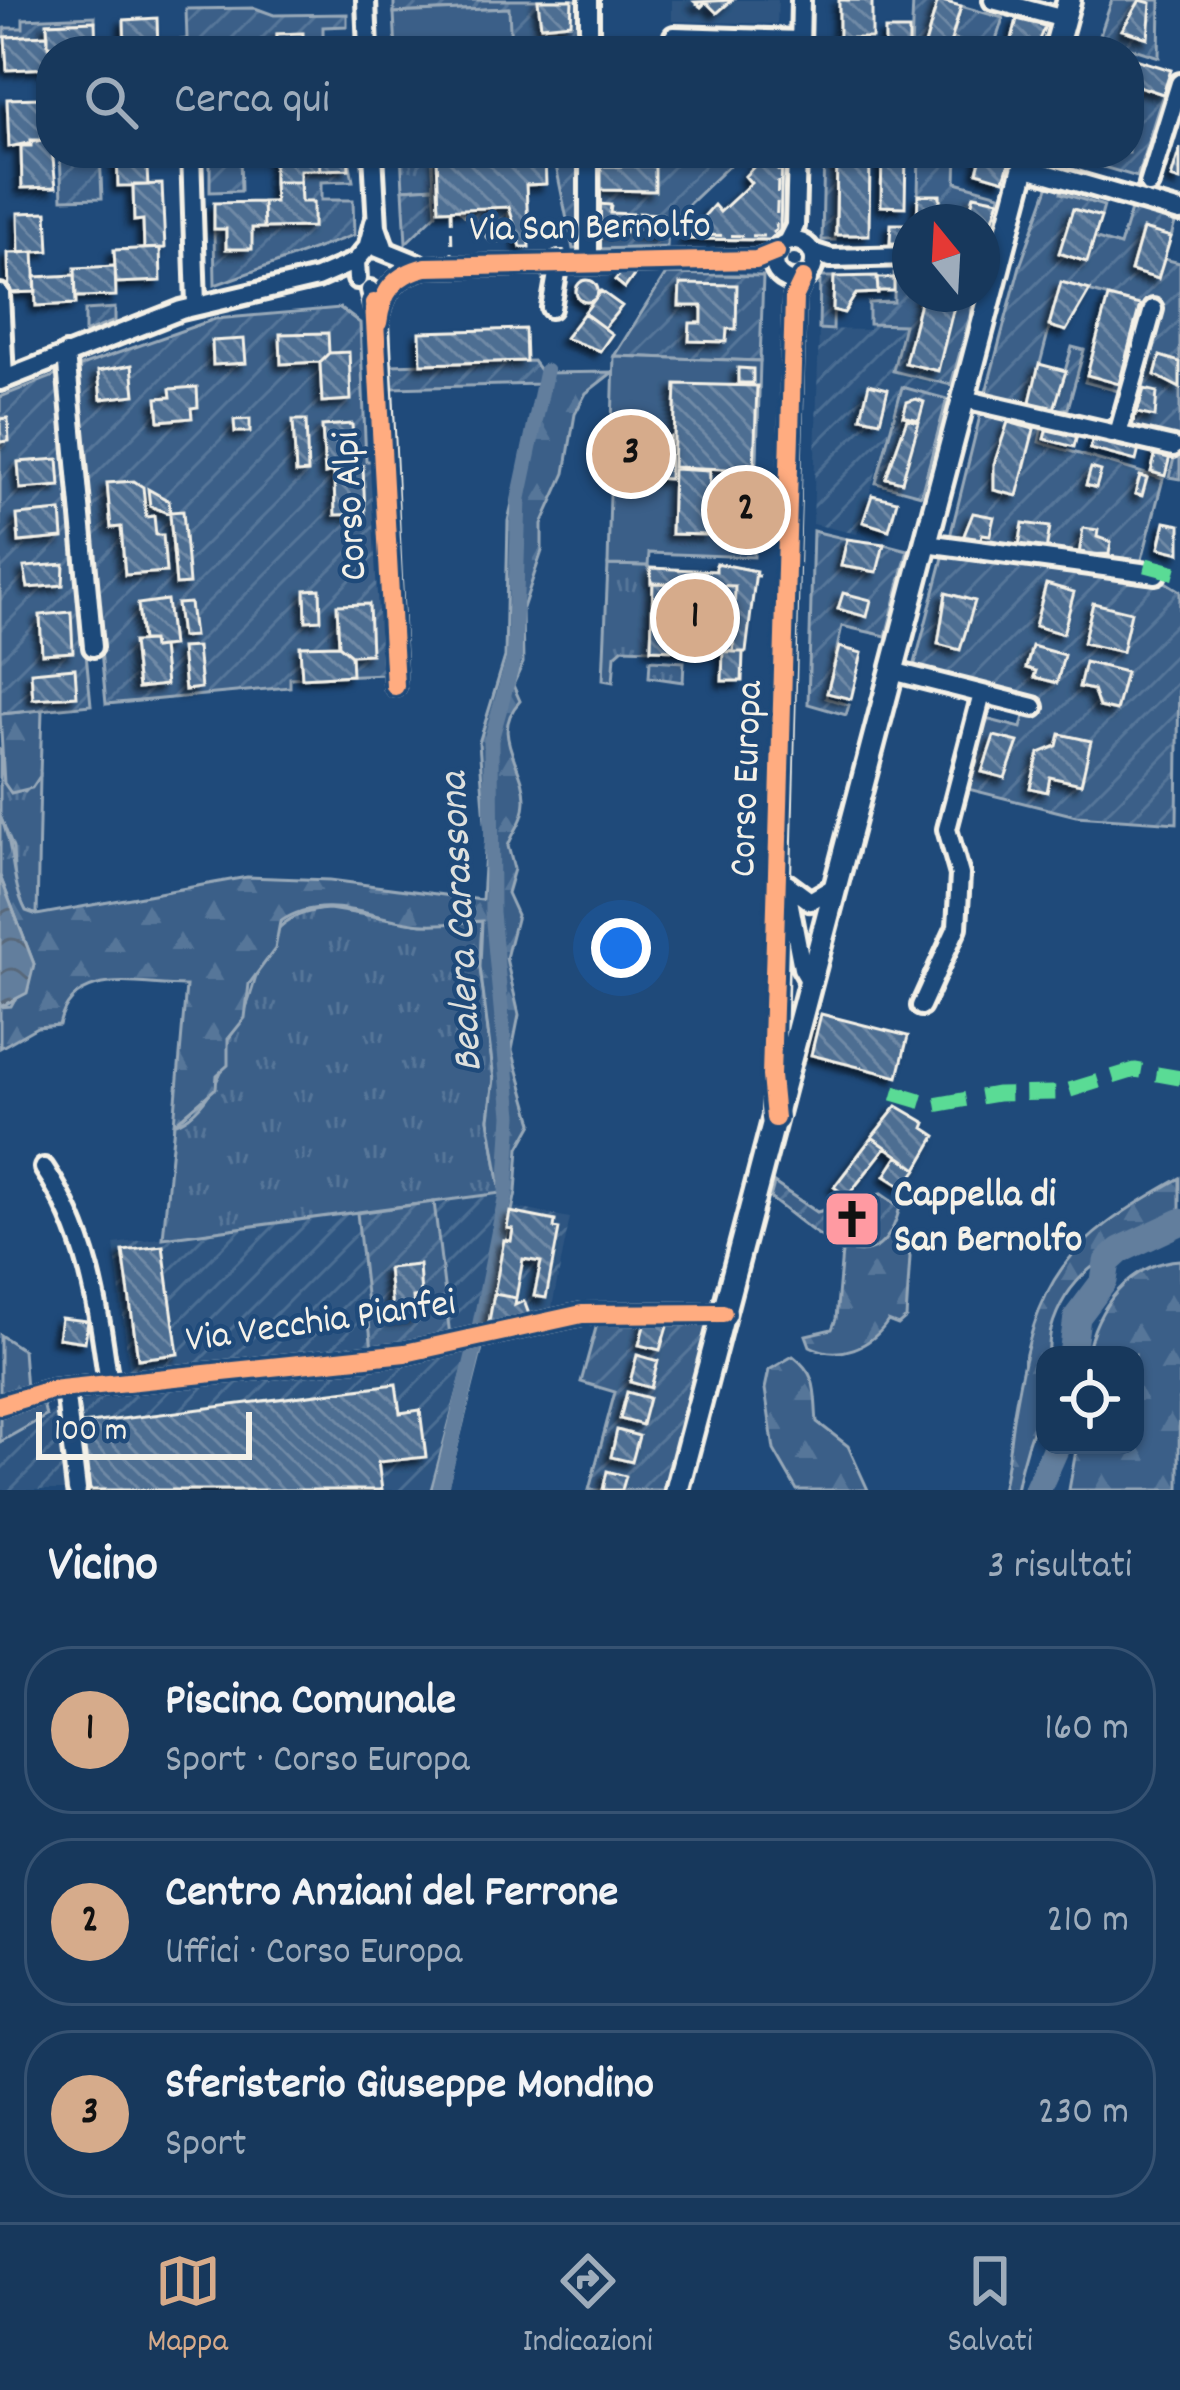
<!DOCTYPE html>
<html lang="it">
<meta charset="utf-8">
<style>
body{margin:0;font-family:Dekko,sans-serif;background:#203f62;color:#f1f3f6}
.controls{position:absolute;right:36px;bottom:36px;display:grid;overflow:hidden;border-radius:24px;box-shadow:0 3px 9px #0004}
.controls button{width:108px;height:108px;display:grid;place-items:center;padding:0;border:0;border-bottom:3px solid #365272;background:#17385c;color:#f1f3f6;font:60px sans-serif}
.compass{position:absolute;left:892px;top:204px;width:108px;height:108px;border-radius:50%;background:#17385c;box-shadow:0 3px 9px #0004;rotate:342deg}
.scale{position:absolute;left:36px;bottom:30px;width:216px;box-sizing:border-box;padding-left:12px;border:6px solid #f4f1e8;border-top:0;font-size:33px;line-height:42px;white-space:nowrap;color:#f4f1e8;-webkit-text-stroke:9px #1f4a7a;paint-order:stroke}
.you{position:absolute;left:621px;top:948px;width:42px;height:42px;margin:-30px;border:9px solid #fff;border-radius:50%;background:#1a73e8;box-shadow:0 0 0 18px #1a73e833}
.badge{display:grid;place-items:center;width:78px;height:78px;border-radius:50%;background:#d6ab8b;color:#111;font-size:39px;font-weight:700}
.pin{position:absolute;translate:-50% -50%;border:6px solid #fff;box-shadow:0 3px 12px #0006}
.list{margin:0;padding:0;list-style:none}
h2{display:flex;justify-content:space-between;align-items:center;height:156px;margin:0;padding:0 48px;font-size:51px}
h2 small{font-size:39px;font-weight:400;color:#9eacbb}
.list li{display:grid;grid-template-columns:78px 1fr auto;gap:36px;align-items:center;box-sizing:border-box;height:168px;margin:0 24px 24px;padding:0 24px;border:3px solid #365272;border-radius:48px}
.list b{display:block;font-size:45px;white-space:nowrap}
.list p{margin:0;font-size:39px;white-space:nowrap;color:#9eacbb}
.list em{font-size:39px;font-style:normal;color:#9eacbb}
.icon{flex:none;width:66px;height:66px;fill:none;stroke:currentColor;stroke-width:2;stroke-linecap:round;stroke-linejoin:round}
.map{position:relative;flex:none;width:1180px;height:1490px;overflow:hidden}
.search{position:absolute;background:#17385c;box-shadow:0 3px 9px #0004;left:36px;right:36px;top:36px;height:132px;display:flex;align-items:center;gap:30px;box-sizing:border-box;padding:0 42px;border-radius:48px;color:#9eacbb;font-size:45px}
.sheet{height:732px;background:#17385c}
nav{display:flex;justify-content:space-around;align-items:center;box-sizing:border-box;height:168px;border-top:3px solid #365272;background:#17385c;font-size:33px;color:#9eacbb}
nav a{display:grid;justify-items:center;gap:6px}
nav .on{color:#d6ab8b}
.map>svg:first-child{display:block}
.built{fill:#2d5581}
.industrial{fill:url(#industrial-furrows)}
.grass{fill:url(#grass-tufts);stroke:#97a8b8;stroke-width:3}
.forest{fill:url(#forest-firs);stroke:#97a8b8;stroke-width:3}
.garden{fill:url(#garden-furrows);stroke:#97a8b8;stroke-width:3}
.pitch{fill:#3a5f88;stroke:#97a8b8;stroke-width:3}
.water{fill:url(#water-waves);stroke:#9cacbb;stroke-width:3}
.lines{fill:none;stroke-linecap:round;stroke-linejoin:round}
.canal{stroke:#627e9d;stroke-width:15}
.river{stroke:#627e9d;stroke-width:27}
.building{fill:url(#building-back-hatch);stroke:#f4f1e8;stroke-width:3;filter:url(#shadow)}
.minor-casing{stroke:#f4f1e8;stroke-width:26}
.major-casing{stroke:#f4f1e8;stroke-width:30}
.path{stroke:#f4f1e8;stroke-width:3;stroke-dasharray:12 9;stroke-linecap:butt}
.minor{stroke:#1f4a7a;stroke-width:16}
.major{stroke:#1f4a7a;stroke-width:21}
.quiet{stroke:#5adb95;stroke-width:15;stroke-dasharray:30 15;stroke-linecap:butt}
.cycleway-casing{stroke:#1f4a7a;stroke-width:26}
.cycleway{stroke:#ffac80;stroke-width:18}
.labels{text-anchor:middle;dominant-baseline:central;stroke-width:9;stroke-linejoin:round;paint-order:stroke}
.street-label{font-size:39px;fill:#f4f1e8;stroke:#1f4a7a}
.poi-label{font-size:39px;font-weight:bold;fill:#f4f1e8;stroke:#1f4a7a;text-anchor:start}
.water-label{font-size:42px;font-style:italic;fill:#dee0dd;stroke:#1f4a7a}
</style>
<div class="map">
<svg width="1180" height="1490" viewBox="0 0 1180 1490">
<defs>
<pattern id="industrial-furrows" width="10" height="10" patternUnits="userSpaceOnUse" patternTransform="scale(3)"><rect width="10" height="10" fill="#2d5581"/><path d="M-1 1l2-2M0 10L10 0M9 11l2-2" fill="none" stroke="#4c6e93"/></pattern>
<pattern id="grass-tufts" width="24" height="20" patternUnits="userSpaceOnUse" patternTransform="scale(3)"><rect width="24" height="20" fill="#3a5f88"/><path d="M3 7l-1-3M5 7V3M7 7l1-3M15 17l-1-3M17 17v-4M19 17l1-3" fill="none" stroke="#577699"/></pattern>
<pattern id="forest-firs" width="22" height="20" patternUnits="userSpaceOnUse" patternTransform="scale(3)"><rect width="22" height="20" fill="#3a5f88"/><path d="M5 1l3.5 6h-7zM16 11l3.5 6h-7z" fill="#577699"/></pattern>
<pattern id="garden-furrows" width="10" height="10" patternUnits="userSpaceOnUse" patternTransform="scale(3)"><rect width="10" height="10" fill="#3a5f88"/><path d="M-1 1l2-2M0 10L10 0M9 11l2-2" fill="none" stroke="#577699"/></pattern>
<pattern id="water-waves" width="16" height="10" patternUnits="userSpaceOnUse" patternTransform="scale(3)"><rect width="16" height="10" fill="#627e9d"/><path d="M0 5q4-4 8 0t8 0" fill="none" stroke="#58687a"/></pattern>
<pattern id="building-back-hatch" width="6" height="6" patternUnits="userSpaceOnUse" patternTransform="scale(3)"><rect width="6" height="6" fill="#4d6e92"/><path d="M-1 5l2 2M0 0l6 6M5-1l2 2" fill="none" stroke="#708aa6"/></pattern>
<filter id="shadow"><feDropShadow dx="-5.5" dy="5.5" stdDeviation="3" flood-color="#0009"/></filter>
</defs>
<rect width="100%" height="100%" fill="#1f4a7a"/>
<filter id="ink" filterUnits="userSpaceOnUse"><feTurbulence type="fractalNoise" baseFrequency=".00833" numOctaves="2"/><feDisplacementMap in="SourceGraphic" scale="24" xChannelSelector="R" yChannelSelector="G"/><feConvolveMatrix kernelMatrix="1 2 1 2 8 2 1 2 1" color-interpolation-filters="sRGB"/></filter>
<g filter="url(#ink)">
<path class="built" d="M672,0H778L777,24L672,21Z"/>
<path class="industrial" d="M869,324H904L894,371L951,385L947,399L902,388L857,534L813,524L819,329L869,330Z
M501,1193L475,1330L407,1346L130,1375L114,1244Z
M511,1207L570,1218L551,1312L488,1327Z
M470,1347L431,1490H0V1442L68,1403L410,1363Z"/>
<path class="grass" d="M401,153H432L434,187L403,189Z
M608,565L648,566L653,583L651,649L623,648L615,655L613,682L603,680Z
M650,660L684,662L683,682L649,677Z
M0,748L4,783L25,792L40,776L37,915L26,911L15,889L13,848L0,816Z
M329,909L422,924L482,921L480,967L494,1079L489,1119L501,1193L163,1238L174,1124C205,1113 228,1068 228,1039C270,989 243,914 329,909Z
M42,1398L46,1416L0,1442V1410Z"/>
<path class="forest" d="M613,372L586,393L575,414L565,473L542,524V551L522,611L523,663L513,685L520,701C488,735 526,765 525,801C525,819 514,830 508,846L514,869L507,893L517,915L506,958L519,1015L512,1050L533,1123L519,1148L516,1192L488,1327L475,1330L501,1193L489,1119L494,1079L480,967L482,921C463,922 444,925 425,924C378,922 326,890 280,922L275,949L249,984L245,1018L228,1039V1065L217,1075L216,1088L174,1124L186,986C140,987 74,964 59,1025L37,1027L0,1048V1007L11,1006L34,964L0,876V816C15,847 10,880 26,911L37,915L247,877L330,880L482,900L486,834L479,743L505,657L508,521L542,373Z
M42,710L40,776L32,788L11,793L4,783L0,714Z
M1180,1178V1215C1128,1246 1069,1263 1051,1330C1046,1349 1051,1386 1044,1401C1031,1430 1022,1457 1016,1490H1002C1009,1463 1010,1434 1015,1407C1038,1275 1064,1243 1180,1178Z
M888,1233L907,1247L910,1257L906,1318L898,1325L888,1321C871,1347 839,1361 810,1346L806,1335L832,1329L836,1319L842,1252L868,1249Z
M1180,1260L1179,1490H1069L1077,1445H1135V1355H1087C1096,1308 1129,1263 1180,1260Z
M0,1335L23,1350L26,1390L0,1399Z
M483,1344L446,1490H431L470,1347Z
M793,1356C819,1376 814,1393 817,1422L848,1446L868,1490H797L774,1450L765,1389L769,1370Z"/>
<path class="garden" d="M394,0H582V51H511L508,8L394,13Z
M913,0H938L923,51H911Z
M1112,0H1160L1159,57L1099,38Z
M961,6L1003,18L993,50L952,39Z
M255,8L274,15L347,14V26L323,27V51H303L302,33L277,34V51H179V40L187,39L186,9Z
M95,16V21L48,23V35L5,37V28H23V19Z
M1129,83L1163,94L1137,177L1073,158L1065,167L1056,165L1060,153H1129Z
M60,153H100L102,198L62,199Z
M210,153H240L241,191L210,192Z
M348,153L353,181L321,182V200H353L354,235L215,285L214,229H226L227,249H251L252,228L313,227V203L301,202L300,170L348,169Z
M531,153H582V249H573L554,156Z
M596,153H742L668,224L667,247L596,249Z
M824,153H837L835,240H822Z
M919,153H957L956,182L1000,194L999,200L975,195L967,222H940V196L918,195Z
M1051,179L1060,182L1061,193L1104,206L1101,217L1073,209L1060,254L1086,262L1094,238L1120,246L1132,206L1176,219L1171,237L1142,230L1131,270L1164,259L1180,263V479L1169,477L1178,443L1125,430L1122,392L1085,382L1087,375L1119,383L1140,306L1061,283L1029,406L985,396L1020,266Z
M434,187L436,214L406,243L403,189Z
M509,207L506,241L491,242L458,209Z
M910,272V294H976L951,385L893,371L904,325L869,324V303L894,302V273Z
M666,274L763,276L760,361L614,356Z
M820,277H834L833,330L819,329Z
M115,308V321L85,333V310Z
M340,308L360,323L366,461H375L384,674L290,678V687L106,704L75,368L215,319Z
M1072,347L1084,350L1068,408L1053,412Z
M533,361L542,373L539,384L392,388L391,365Z
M59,374L91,705L0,714V397Z
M902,387L947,399L921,495L876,483Z
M982,408L1043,423L1039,442L1163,479L1140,567L949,541Z
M813,531L847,539L841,566L857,570L884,544L908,550L886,636L842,626L826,698L849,705L846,715L808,704Z
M945,550L1162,580L1180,591L1177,823L1076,816L964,788L982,718L1021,728L1028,700L913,671Z
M774,1183L817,1212L881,1194L900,1207C877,1298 810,1227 770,1198Z
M434,1202L450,1336L372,1349L357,1213Z
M599,1317L712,1319L667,1490H589L615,1392L581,1382Z"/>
<path class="pitch" d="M509,8L511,51H396L394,13Z
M614,356L760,361L754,557L649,553L648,566L608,565Z"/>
<path class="water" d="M0,876L34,964L27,993L0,1007Z"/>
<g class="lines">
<path class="canal" d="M479,1328L506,1194L511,1115L492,912L491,740L514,658L519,498L546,371
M440,1490L476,1343"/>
<path class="river" d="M1072,1355L1077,1317L1104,1281L1107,1262L1120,1250L1180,1222
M1037,1490L1057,1445"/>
</g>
<path class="building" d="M538,0H572L571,23L541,26Z
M732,0L717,13L706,2L701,7L695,2Z
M839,0H872V38H839Z
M938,0L961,6L948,51L925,45Z
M1140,0L1151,3L1148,38L1122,30Z
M157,18L158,51H125L124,20Z
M1017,19L1045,26L1034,51H1009Z
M95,21L96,51H54L48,46L47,23Z
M885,30H909V51H885Z
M303,33V51H277V34Z
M48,35V46L54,45L51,68L7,70L5,37Z
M839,43H872L871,51H839Z
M1129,57L1171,70L1163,94L1129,83Z
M40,98L42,140L9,147L7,99Z
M31,140H51L56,187L22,188L21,146H31Z
M1180,148V181L1171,178Z
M117,153H146L148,185L118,186Z
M274,153H319L320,170H300V182H274Z
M319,153H348L349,169L320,170Z
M499,153L545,159L546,184L526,185L529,247H521L509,207L439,210L437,156Z
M767,153H782L780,231L769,240L684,239L714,205L720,212L751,183L745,176Z
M837,153H870L869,235H836Z
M882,153H906L905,207L881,206Z
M982,153H1012L1004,180L977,172Z
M601,166H655V191L601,190Z
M274,182H300L301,202H313V227L264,228L263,202H275Z
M162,184L165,248L144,249L143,220L134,221L133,185Z
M918,195H940V222H917Z
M974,195L999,200L988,235L982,233V222H967Z
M263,202L264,228H252V249H226V229H214V203Z
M599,204L611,205L610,213L633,214V223H626L625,232L597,231Z
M1073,209L1101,217L1087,262L1059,253Z
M47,212L49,251L19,253L18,213Z
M639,213L662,214L661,237L638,233Z
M891,224H907V243H890Z
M1143,229L1171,237L1158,279L1131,271Z
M160,248L161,281L116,283L114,250Z
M34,252L36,292L9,293L8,253Z
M115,266L116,296L76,297L75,268Z
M621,273L635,274L625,288L615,280Z
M75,275L76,304L36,306L35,277Z
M877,276L878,293L856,294L844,313L833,310L834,277Z
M877,278H894V291H878Z
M576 291a11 11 0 1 1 22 0a11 11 0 1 1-22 0Z
M1061,282L1090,290L1066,331L1049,326Z
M680,284L737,285L736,329H727L726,342L689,341L690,323H702V306H679Z
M601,291L622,306L604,328L584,313Z
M922,294H957L938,371L905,363Z
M1108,297L1140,305L1119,384L1087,375Z
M584,313L612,334L600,351L565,338Z
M525,329L526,361L421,364L420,332Z
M328,333L329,353L320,362L281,364L280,334Z
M244,339L246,363L213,365L212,341Z
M349,352L351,400L322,402L320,362L329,353Z
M1160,356L1180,362V388L1155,375Z
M1039,364L1066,371L1053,412L1029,406Z
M132,365L135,395L101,399L98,371Z
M738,368L753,369V383H738Z
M676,384L757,386L754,470L673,467Z
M869,384L888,389L880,421L861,417Z
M197,387L198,407L191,408L192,418L159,421L157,398L171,397L170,389Z
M1144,389L1157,392L1155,417L1137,413Z
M916,399L924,402L919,420L903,416L907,402Z
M8,418L9,441L0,442V419Z
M250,419V432H235L234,420Z
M907,419L919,422L902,482L886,478Z
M293,420H306L308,472L296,473Z
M1008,422L1034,429L1017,496L994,490V464Z
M352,424L354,466L325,474L322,426Z
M1048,424L1078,431L1074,447L1044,439Z
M1094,434L1140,445L1136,461L1090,449Z
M657,436L670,437L669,479L655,478Z
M1157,448L1171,452L1165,476L1151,472Z
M58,459L60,486L20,489L18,462Z
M363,466L365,514L335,515L334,473Z
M1091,468L1101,471L1096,488L1086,485Z
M673,469L710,471L708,535L671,534Z
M1140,476L1147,478L1142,496L1135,494Z
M134,481L143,487L146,517L154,516L156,535H163L166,572L125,575L121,527L111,528L107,483Z
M148,489L169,501L170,512L183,511L189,584L176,585L170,514L150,506Z
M718,490L753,491L752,519L734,532L717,531Z
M872,495L897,501L889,530L863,522Z
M61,511L63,538L19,542L17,515Z
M973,513L994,517L990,535L982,534L980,543L962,540Z
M1165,522L1180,525V553L1159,548Z
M1023,523L1050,527L1046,550L1019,546Z
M1083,528L1098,530L1097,537L1111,542L1109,554L1079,555Z
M847,539L884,544L877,572L841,566Z
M716,563L756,571L746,652H733L735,586L651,583V568L716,571Z
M64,564L63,585L28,588L24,567Z
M653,583L735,586L733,652L651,649Z
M1046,584L1074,592L1063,634L1035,626Z
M320,589L321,620L306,621L305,590Z
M843,593L871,600L867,617L838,609Z
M946,593L975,601L960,650L938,644Z
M167,600L172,646L153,648L152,641H142L138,604Z
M190,603L194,636L181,637L177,604Z
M1093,603L1131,612L1122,652L1083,643Z
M369,604L371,654L351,655L339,645L337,605Z
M71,612L73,652L42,654L40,615Z
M152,641L153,648L162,647L166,685L138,688L133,642Z
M339,645L351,655L352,675L302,678L300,646Z
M1032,646L1064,655L1057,683L1034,677L1036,671L1026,668Z
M197,647L201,688L185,690L181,648Z
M839,647L862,653L851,699L827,693Z
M723,651L743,652L742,681H722Z
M1085,662L1126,672L1116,711L1099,707L1093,690L1079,687Z
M75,668L77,696L33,699L31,672Z
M1060,734L1091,741L1081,784L1050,777L1047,792L1030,788L1039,753L1057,746Z
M994,736L1018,742L1005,778L982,772Z
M821,1014L908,1036L898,1077L811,1055Z
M897,1106L926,1123L924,1128L936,1136L917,1169L872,1137Z
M872,1137L886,1147L847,1197L834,1187Z
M898,1156L917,1169L904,1188L885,1176Z
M861,1204L867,1213L851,1235L838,1217Z
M510,1212L555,1221L554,1228L559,1229L546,1298L534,1296L541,1262L523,1259L516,1298L494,1294L504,1240L511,1241L513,1229L507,1228Z
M163,1246L178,1354L138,1359L123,1251Z
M419,1265L421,1296L413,1297L415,1317L393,1319L388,1268Z
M494,1294L516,1298L515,1305L524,1301L530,1317L488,1327Z
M61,1318L88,1321L85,1342L58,1338Z
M646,1318L668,1323L660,1350L639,1345Z
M637,1355L658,1361L651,1388L630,1382Z
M396,1384L400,1413L420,1410L426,1457L378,1462L382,1490H90L82,1424Z
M627,1392L649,1398L642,1425L620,1419Z
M617,1430L639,1436L632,1462L611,1457Z
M607,1471L626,1476L622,1490H603Z"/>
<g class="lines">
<defs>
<path id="minor" d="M366,0L368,51
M993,0L1064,19
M674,36L800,40
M800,50L801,0
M589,51V0
M191,153L196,305
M373,153L377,227L384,247
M1024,167L1180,212
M1149,184L1180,83
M774 261a20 20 0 1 1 40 0a20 20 0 1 1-40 0Z
M787,242L795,226L797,153
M373,246L425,267
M812,252L831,258L910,256
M982,255L1002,254
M589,262V153
M357,279L356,261L367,248L374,222
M370,290L378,323L395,686
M0,294L4,379
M551,308L559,262
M378,323C382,291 395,274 426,267L756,260L776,252
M66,354L93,647
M0,381L181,310L317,278L356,261
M964,399L1173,447
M1118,434L1153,309
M926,543L1156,574
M892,671L1034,707
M786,884L802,968L810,982
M787,884L810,901L834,887
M921,1006L957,927L960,875L947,829L982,694
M773,1111L794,298L803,279
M44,1168C89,1235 98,1305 109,1384
M65,1389L77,1490
M0,1405L51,1390L405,1353L582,1314L723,1313"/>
<path id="major" d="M1055,51L1069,0
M677,1490L1028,153"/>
</defs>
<use href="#minor" class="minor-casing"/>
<use href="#major" class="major-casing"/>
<path class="path" d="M603,41L659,43
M174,47V51
M451,210L452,253
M689,235L768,236L776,230L779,153
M756,576H760"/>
<use href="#minor" class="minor"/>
<use href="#major" class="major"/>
<path class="quiet" d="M1146,565L1180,574
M893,1093L934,1105L997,1094L1060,1093L1135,1070L1180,1078"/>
<defs>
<path id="cycleway" d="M374,303L395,686
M378,323C382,291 395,274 426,267L756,260L776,252
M775,1118L771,1076L794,298L803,279
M0,1405L51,1390L405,1353L582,1314L723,1313"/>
</defs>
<use href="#cycleway" class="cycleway-casing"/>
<use href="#cycleway" class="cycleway"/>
</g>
</g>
<defs>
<symbol id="church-square" viewBox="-11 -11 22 22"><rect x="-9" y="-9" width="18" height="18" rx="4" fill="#ff9aa2" stroke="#1f4a7a"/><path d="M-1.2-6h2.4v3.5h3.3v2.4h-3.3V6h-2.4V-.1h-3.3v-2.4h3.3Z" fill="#111"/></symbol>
</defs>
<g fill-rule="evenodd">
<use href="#church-square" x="819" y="1186" width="66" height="66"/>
</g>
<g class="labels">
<g class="street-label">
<text transform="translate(590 230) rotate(-1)">Via San Bernolfo</text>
<text transform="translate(353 506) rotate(-93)">Corso Alpi</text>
<text transform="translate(749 779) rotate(-88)">Corso Europa</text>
<text transform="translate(321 1324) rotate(-8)">Via Vecchia Pianfei</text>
</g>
<g class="poi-label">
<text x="894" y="1197">Cappella di<tspan x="894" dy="45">San Bernolfo</tspan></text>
</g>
<g class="water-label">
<text transform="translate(464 922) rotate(-93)">Bealera Carassona</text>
</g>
</g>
</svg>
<div class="controls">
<button><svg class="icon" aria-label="locate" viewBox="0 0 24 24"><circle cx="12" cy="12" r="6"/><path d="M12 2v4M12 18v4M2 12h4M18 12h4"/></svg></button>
</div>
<svg class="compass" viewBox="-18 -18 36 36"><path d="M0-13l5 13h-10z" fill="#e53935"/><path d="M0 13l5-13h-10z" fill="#9eacbb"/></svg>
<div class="scale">100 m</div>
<div class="you"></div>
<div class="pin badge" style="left:695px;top:618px">1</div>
<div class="pin badge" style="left:746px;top:510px">2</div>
<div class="pin badge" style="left:631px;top:454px">3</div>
<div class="search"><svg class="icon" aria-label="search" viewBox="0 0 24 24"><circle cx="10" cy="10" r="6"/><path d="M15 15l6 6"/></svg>Cerca qui</div>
</div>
<section class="sheet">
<h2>Vicino<small>3 risultati</small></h2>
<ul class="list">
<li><span class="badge">1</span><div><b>Piscina Comunale</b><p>Sport · Corso Europa</p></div><em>160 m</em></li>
<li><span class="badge">2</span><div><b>Centro Anziani del Ferrone</b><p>Uffici · Corso Europa</p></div><em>210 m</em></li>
<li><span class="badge">3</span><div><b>Sferisterio Giuseppe Mondino</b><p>Sport</p></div><em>230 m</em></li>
</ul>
</section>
<nav>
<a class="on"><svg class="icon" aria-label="map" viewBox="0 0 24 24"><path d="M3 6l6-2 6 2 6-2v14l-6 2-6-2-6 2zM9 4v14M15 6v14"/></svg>Mappa</a>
<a><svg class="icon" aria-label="directions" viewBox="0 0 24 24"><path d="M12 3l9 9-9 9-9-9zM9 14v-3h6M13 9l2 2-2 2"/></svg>Indicazioni</a>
<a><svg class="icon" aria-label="saved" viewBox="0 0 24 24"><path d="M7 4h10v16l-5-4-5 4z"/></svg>Salvati</a>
</nav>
